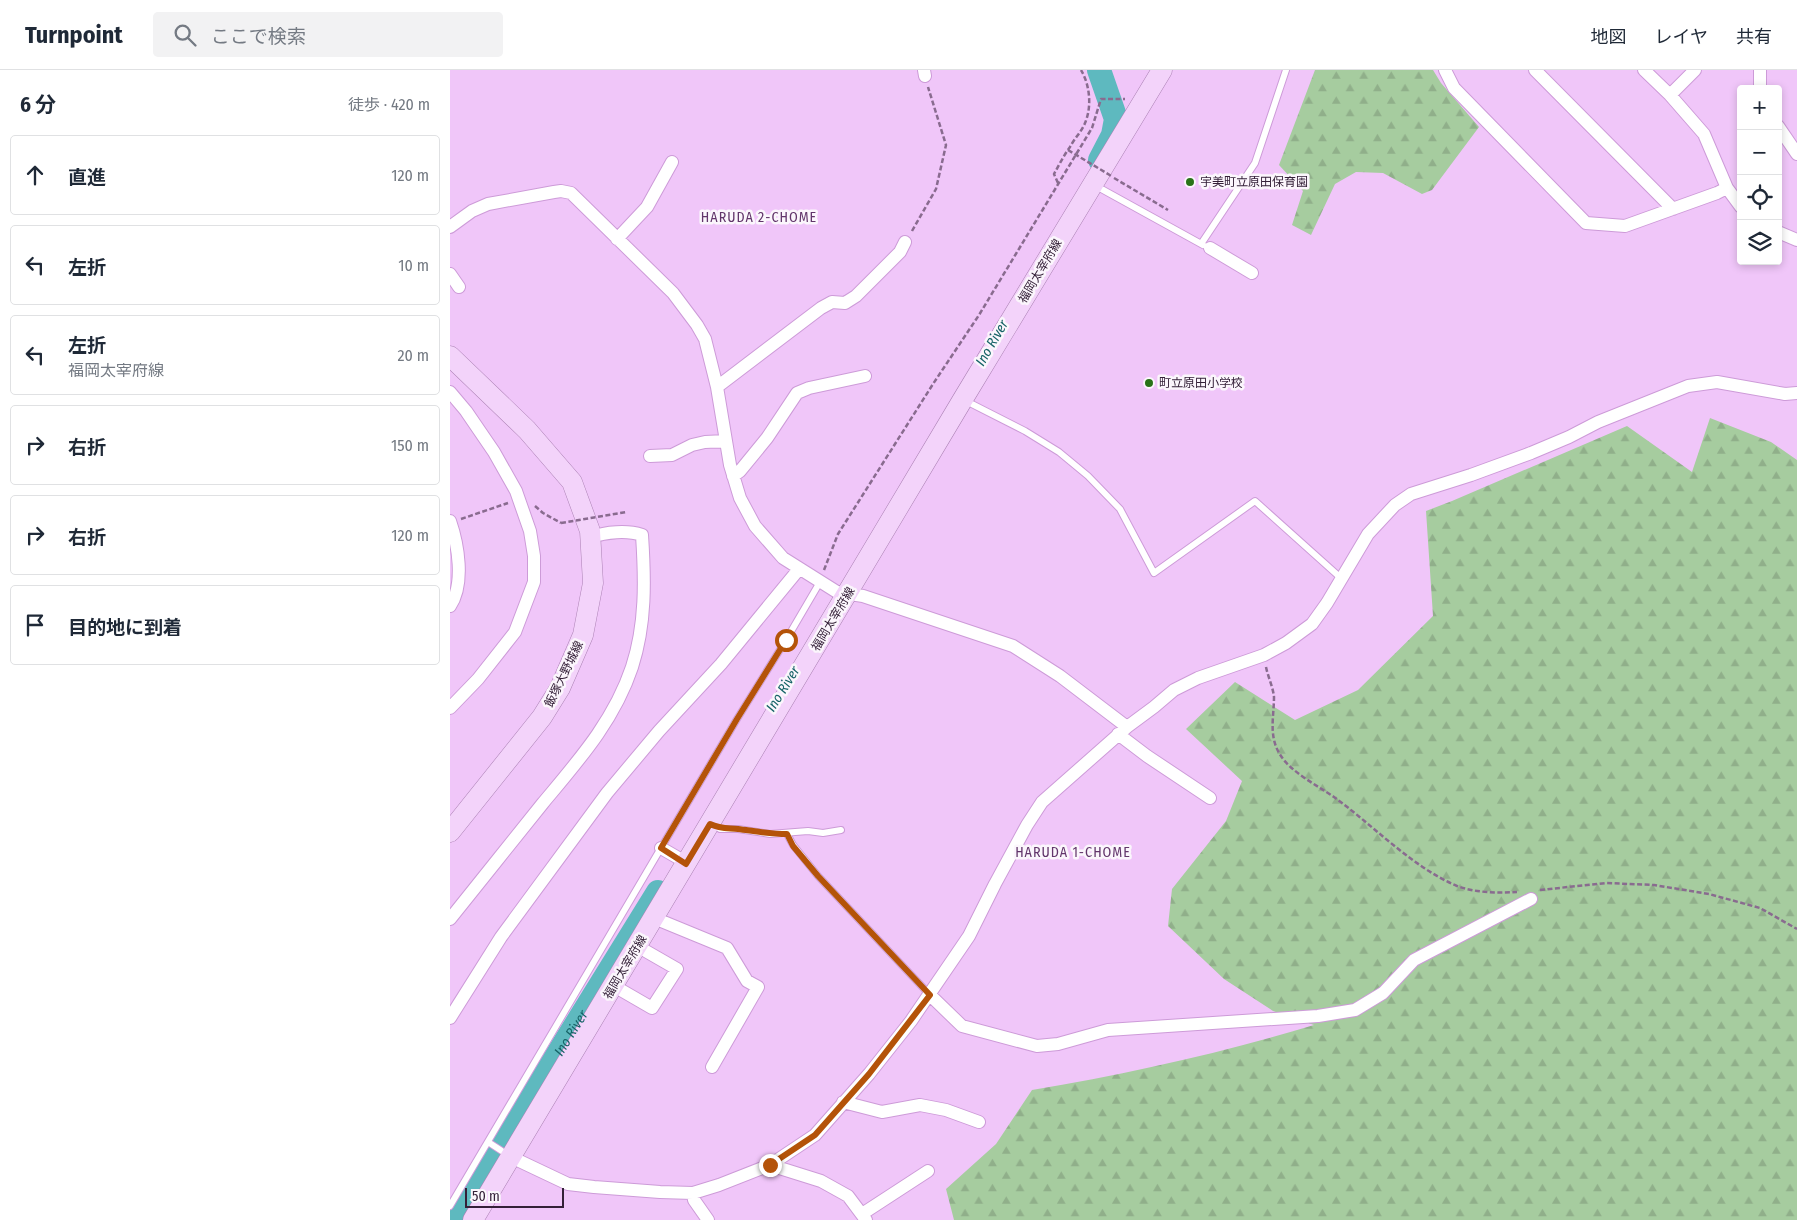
<!DOCTYPE html>
<html lang="ja">
<meta charset="utf-8">
<style>
body{margin:0;font-family:"Fira Sans Condensed","Noto Sans JP",sans-serif;background:#f2f2f3;color:#1f2937}
.controls{position:absolute;right:15px;top:15px;display:grid;overflow:hidden;border-radius:5px;box-shadow:0 2px 8px #0003}
.controls button{width:45px;height:45px;display:grid;place-items:center;padding:0;border:0;border-bottom:1px solid #e0e1e3;background:#fff;color:#1f2937;font:25px sans-serif}
.scale{position:absolute;left:15px;bottom:12px;width:99px;box-sizing:border-box;padding-left:5px;border:2px solid #342038;border-top:0;font-size:14px;line-height:18px;white-space:nowrap;color:#342038;-webkit-text-stroke:4px #fbf6fc;paint-order:stroke}
.stop{position:absolute;width:15px;height:15px;margin:-11px;border:4px solid #b45309;border-radius:50%;background:#fff}
.stop.end{background:#b45309;border-color:#fff;box-shadow:0 1px 5px #0008}
.list{margin:0;padding:0;list-style:none}
h2{display:flex;justify-content:space-between;align-items:center;height:65px;margin:0;padding:0 20px;font-size:21px}
h2 small{font-size:16px;font-weight:400;color:#747a83}
.list li{display:grid;grid-template-columns:32px 1fr auto;gap:15px;align-items:center;box-sizing:border-box;height:80px;margin:0 10px 10px;padding:0 10px;border:1px solid #e0e1e3;border-radius:5px}
.list b{display:block;font-size:19px;white-space:nowrap}
.list p{margin:0;font-size:16px;white-space:nowrap;color:#747a83}
.list em{font-size:16px;font-style:normal;color:#747a83}
.icon{flex:none;width:28px;height:28px;fill:none;stroke:currentColor;stroke-width:2;stroke-linecap:round;stroke-linejoin:round}
.map{position:relative;flex:none;width:1347px;height:1150px;overflow:hidden}
header{display:flex;align-items:center;gap:30px;box-sizing:border-box;height:70px;padding:0 25px;background:#fff;border-bottom:1px solid #e0e1e3}
header strong{font-size:24px}
nav{display:flex;gap:28px;margin-inline-start:auto;font-size:18px}
.search{width:350px;height:45px;background:#f2f2f3;display:flex;align-items:center;gap:12px;box-sizing:border-box;padding:0 18px;border-radius:5px;color:#747a83;font-size:19px}
main{display:flex}
aside{flex:1;background:#fff}
.map>svg:first-child{display:block}
.forest{fill:url(#forest-firs)}
.lines{fill:none;stroke-linecap:round;stroke-linejoin:round}
.river{stroke:#5eb9bf;stroke-width:24}
.lane-casing{stroke:#cd9bd8;stroke-width:8}
.street-casing{stroke:#cd9bd8;stroke-width:14}
.primary-casing{stroke:#ab81b4;stroke-width:21}
.path{stroke:#896b8f;stroke-width:2.5;stroke-dasharray:5 2.5;stroke-linecap:butt}
.lane{stroke:#fff;stroke-width:6}
.street{stroke:#fff;stroke-width:12}
.primary{stroke:#f3d3fa;stroke-width:20}
.path-bridge{stroke:#896b8f;stroke-width:2.5;stroke-dasharray:5 2.5;stroke-linecap:butt}
.route{stroke:#b45309;stroke-width:6}
.poi-dot{fill:#297318;stroke:#fbf6fc;stroke-width:2}
.labels{text-anchor:middle;dominant-baseline:central;stroke-width:5;stroke-linejoin:round;paint-order:stroke}
.poi-label{font-size:12px;fill:#342038;stroke:#fbf6fc;text-anchor:start}
.street-label{font-size:12px;fill:#342038;stroke:#fbf6fc}
.neighbourhood-label{font-size:14px;letter-spacing:1px;fill:#62356b;stroke:#fbf6fc}
.water-label{font-size:14px;font-style:italic;fill:#166367;stroke:#fbf6fc}
</style>
<header>
<strong>Turnpoint</strong>
<div class="search"><svg class="icon" aria-label="search" viewBox="0 0 24 24"><circle cx="10" cy="10" r="6"/><path d="M15 15l6 6"/></svg>ここで検索</div>
<nav><a>地図</a><a>レイヤ</a><a>共有</a></nav>
</header>
<main>
<aside>
<h2>6 分<small>徒歩 · 420 m</small></h2>
<ul class="list">
<li><svg class="icon" aria-label="ahead" viewBox="0 0 24 24"><path d="M12 20V5M6 11l6-6 6 6"/></svg><div><b>直進</b></div><em>120 m</em></li>
<li><svg class="icon" aria-label="left" viewBox="0 0 24 24"><path d="M17 20v-9H6M10 6l-5 5 5 5"/></svg><div><b>左折</b></div><em>10 m</em></li>
<li><svg class="icon" aria-label="left" viewBox="0 0 24 24"><path d="M17 20v-9H6M10 6l-5 5 5 5"/></svg><div><b>左折</b><p>福岡太宰府線</p></div><em>20 m</em></li>
<li><svg class="icon" aria-label="right" viewBox="0 0 24 24"><path d="M7 20v-9h11M14 6l5 5-5 5"/></svg><div><b>右折</b></div><em>150 m</em></li>
<li><svg class="icon" aria-label="right" viewBox="0 0 24 24"><path d="M7 20v-9h11M14 6l5 5-5 5"/></svg><div><b>右折</b></div><em>120 m</em></li>
<li><svg class="icon" aria-label="arrive" viewBox="0 0 24 24"><path d="M6 21V4h12l-3 4 3 4H6"/></svg><div><b>目的地に到着</b></div></li>
</ul>
</aside>
<div class="map">
<svg width="1347" height="1150" viewBox="0 0 1347 1150">
<defs>
<pattern id="forest-firs" width="22" height="20" patternUnits="userSpaceOnUse" patternTransform="scale(1.25)"><rect width="22" height="20" fill="#a6cc9f"/><path d="M5 1l3.5 6h-7zM16 11l3.5 6h-7z" fill="#90af8a"/></pattern>
</defs>
<rect width="100%" height="100%" fill="#f0c6f9"/>
<path class="forest" d="M865,0H983L991,13L1029,57L982,120L972,124L933,103L906,102L885,114L861,165L842,155L853,121L829,95Z
M1260,348L1321,372L1347,390V1150H504L496,1119L546,1074L582,1020C677,1004 771,983 864,955L823,941L774,909L718,856L722,819L776,751L792,711L736,659L785,612L845,650L908,620L983,546L976,441L1002,431L1177,356L1242,402Z"/>
<g class="lines">
<g class="river">
<path d="M649,0L666,49L663,65L650,90"/>
<path id="s1" d="M5,1150L208,822"/>
</g>
<defs>
<path id="lane" d="M646,116L753,175
M751,174L805,93L836,0
M514,330L575,361L609,382L638,406L670,439L704,503L805,431L892,509
M262,754L270,759H288L320,764L358,761L373,763L391,760
M337,764L343,775L368,806L480,925
M38,1072L58,1085
M0,1136L287,649L336,570L370,512"/>
<path id="street" d="M474,0L475,6
M995,0L1004,18L1136,153L1175,156L1267,123L1277,118
M1085,0L1223,139
M1194,0L1220,25L1254,64L1277,118L1291,137
M1310,0V19
M1220,25L1245,0
M1328,56L1347,84
M0,157L22,141L38,134L104,122L111,121L121,123L223,223L247,255L255,269L267,317L280,395L290,428L305,456L333,488L387,522L413,526L563,576L610,606L677,657
M1328,162L1347,170
M167,169L197,137L222,92
M760,178L802,203
M0,204L9,217
M267,317L371,238L382,232L395,233L406,226L450,182L455,172
M0,322L16,341L44,382L66,421L80,461L84,486V512L65,562L28,609L0,638
M200,386L222,385L242,375L255,372L276,371
M283,406L290,401L317,368L347,323L359,318L415,306
M0,451C8,474 15,514 0,536
M668,664L697,686L760,728
M211,778L237,793
M204,848L277,878L297,911L308,917L262,997
M0,849C31,810 62,772 93,733C128,691 164,651 182,597C196,554 195,510 192,465C177,460 156,462 141,467
M164,916L202,938L227,899L187,876
M480,925L512,956L587,976L608,974L658,960L868,946L905,940L933,923L964,890L1081,829
M0,948L51,867L157,723L209,661L271,594L349,499
M393,1032L432,1042L470,1035L496,1040L529,1052
M61,1087L118,1114L144,1117L210,1122L243,1123L269,1115L320,1095L365,1065L419,1004L461,951L519,866L545,814L577,755L592,732L677,657L704,637L724,620L748,608L814,585L836,573L862,554L877,533L918,464L945,435L961,424L1021,405L1081,383L1119,367L1148,352L1238,316L1267,312L1335,324L1347,323
M320,1095L371,1111L398,1126L416,1150
M243,1123L244,1130L258,1150
M412,1144L478,1101"/>
<path id="primary" d="M0,286L77,360L122,412L140,461L143,513L133,565L110,618L92,647L0,762
M23,1150L513,329L712,0"/>
</defs>
<use href="#lane" class="lane-casing"/>
<use href="#street" class="street-casing"/>
<use href="#primary" class="primary-casing"/>
<path class="path" d="M664,108L718,140
M608,113L604,104C609,95 614,85 620,77C624,69 632,61 635,53C642,37 640,15 631,0
M462,161L486,119L496,75L478,17
M85,436L93,443L111,453
M11,449L58,433
M374,500L388,464L483,314L529,245L642,58L651,29H675
M816,597C818,607 823,617 824,627C824,647 818,667 831,686C841,702 868,716 884,727C924,756 962,797 1007,816C1026,823 1047,823 1067,822
M1090,820L1156,813L1204,815L1259,824L1310,838L1347,859"/>
<use href="#lane" class="lane"/>
<use href="#street" class="street"/>
<use href="#primary" class="primary"/>
<path class="path-bridge" d="M618,80L663,107
M111,453L176,442"/>
</g>
<g class="lines">
<path class="route" d="M320,1095L365,1065L419,1004L480,925L368,806L343,776L337,764C320,764 304,761 288,759C277,758 270,759 260,754L236,794L211,778L287,649L336,570"/>
</g>
<g class="poi-dot">
<circle cx="740" cy="112" r="5"/>
<circle cx="699" cy="313" r="5"/>
</g>
<g class="labels">
<g class="poi-label">
<text x="750" y="112">宇美町立原田保育園</text>
<text x="709" y="313">町立原田小学校</text>
</g>
<g class="street-label">
<text transform="translate(590 201) rotate(-59)">福岡太宰府線</text>
<text transform="translate(383 549) rotate(-59)">福岡太宰府線</text>
<text transform="translate(114 604) rotate(-64)">飯塚大野城線</text>
<text transform="translate(175 897) rotate(-59)">福岡太宰府線</text>
</g>
<g class="neighbourhood-label">
<text x="309" y="147">HARUDA 2-CHOME</text>
<text x="623" y="782">HARUDA 1-CHOME</text>
</g>
<g class="water-label">
<text transform="translate(542 273) rotate(-60)">Ino River</text>
<text transform="translate(333 619) rotate(-58)">Ino River</text>
<text stroke="none"><textPath href="#s1" startOffset="220">Ino River</textPath></text>
</g>
</g>
</svg>
<div class="controls">
<button>+</button>
<button>−</button>
<button><svg class="icon" aria-label="locate" viewBox="0 0 24 24"><circle cx="12" cy="12" r="6"/><path d="M12 2v4M12 18v4M2 12h4M18 12h4"/></svg></button>
<button><svg class="icon" aria-label="layers" viewBox="0 0 24 24"><path d="M12 4l9 5-9 5-9-5zM3 14l9 5 9-5"/></svg></button>
</div>
<div class="scale">50 m</div>
<div class="stop" style="left:336px;top:570px"></div>
<div class="stop end" style="left:320px;top:1095px"></div>
</div>
</main>
